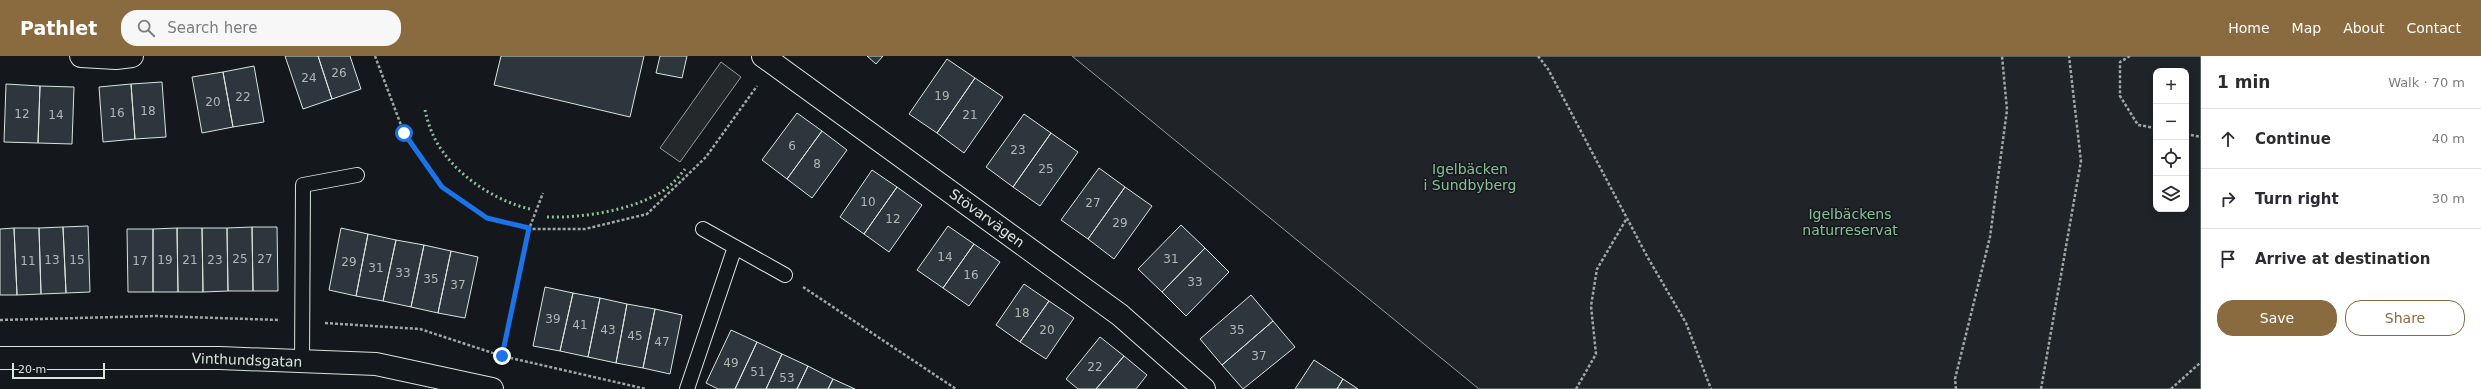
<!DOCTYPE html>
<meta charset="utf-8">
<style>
body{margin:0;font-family:"DejaVu Sans",sans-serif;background:#f7f7f7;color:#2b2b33}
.controls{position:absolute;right:12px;top:12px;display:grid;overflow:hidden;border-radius:8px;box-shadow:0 2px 6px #0003}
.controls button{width:36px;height:36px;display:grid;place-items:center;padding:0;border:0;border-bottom:1px solid #e1e1e2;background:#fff;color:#2b2b33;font:20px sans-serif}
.scale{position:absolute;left:12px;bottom:10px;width:93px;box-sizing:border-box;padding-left:4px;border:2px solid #d8e6dc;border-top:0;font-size:11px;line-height:14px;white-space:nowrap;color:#d8e6dc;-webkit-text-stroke:3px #14181c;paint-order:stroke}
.stop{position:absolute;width:12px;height:12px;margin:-9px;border:3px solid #1a73e8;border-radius:50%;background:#fff}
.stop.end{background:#1a73e8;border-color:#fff;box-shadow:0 1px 4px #0008}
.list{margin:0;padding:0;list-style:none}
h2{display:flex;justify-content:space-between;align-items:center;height:52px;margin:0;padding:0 16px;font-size:17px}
h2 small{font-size:13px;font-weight:400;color:#7c7c81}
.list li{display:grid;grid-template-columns:26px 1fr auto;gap:12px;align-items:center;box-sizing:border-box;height:60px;padding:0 16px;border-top:1px solid #e1e1e2}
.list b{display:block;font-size:15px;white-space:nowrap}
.list em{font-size:13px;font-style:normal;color:#7c7c81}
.actions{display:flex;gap:8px;padding:12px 16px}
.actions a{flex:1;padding:9px 0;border:1px solid #8a6a3f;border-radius:16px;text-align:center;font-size:14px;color:#8a6a3f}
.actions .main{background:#8a6a3f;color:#fff}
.icon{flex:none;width:22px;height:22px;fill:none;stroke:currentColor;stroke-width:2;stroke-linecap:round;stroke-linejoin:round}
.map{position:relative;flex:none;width:2201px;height:333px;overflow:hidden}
header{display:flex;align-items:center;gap:24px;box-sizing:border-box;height:56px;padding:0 20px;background:#8a6a3f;color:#fff}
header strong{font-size:19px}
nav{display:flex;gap:22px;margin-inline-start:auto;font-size:14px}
.search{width:280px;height:36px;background:#f7f7f7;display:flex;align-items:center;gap:10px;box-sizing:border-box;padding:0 14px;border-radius:16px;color:#7c7c81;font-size:15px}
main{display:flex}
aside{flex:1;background:#fff}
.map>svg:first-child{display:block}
.green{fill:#202428;stroke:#939e99;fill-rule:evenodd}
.parking{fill:#24282b;stroke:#939e99}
.building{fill:#2c363c;stroke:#d8e6dc}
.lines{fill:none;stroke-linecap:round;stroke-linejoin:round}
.service-casing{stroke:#d8e6dc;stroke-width:16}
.minor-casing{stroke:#d8e6dc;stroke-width:24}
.path{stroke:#9da8a2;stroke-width:2.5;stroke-dasharray:3 2;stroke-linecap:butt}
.service{stroke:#14181c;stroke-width:14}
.minor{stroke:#14181c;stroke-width:22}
.hedge{stroke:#8ac095;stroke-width:3;stroke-dasharray:2 3;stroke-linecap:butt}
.route{stroke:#1a73e8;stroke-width:5}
.labels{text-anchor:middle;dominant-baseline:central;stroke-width:3;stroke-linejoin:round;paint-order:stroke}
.number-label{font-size:12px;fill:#adbab4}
.park-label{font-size:14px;fill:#8ac095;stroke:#14181c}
.street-label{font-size:14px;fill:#d8e6dc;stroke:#14181c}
</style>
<header>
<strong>Pathlet</strong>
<div class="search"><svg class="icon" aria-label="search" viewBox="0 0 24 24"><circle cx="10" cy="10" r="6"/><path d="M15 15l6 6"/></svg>Search here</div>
<nav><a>Home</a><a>Map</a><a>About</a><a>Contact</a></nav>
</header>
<main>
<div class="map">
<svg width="2201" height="333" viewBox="0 0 2201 333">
<rect width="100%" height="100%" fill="#14181c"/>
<path class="green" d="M1072,0H2201V333H1479ZM2156,15H2186V153H2156Z"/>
<path class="parking" d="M721,6L741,21L680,106L660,92Z"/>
<path class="building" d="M285,0H318L332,43L303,53Z
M318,0H350L361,33L332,43Z
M501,0H644L630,61L494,29Z
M660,0H687L682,22L656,17Z
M867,0H883L876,8Z
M947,3L975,22L937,77L909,58Z
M254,10L264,66L233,71L223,16Z
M223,16L233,71L202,77L192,21Z
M975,22L1003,41L964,97L937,77Z
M162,26L166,81L135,83L131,28Z
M6,28L40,30L38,87L4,86Z
M131,28L135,83L103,86L99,31Z
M40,30L74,31L72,88L38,87Z
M797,57L822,75L787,123L762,104Z
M1024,58L1051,77L1013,131L986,111Z
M822,75L847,94L812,142L787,123Z
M1051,77L1078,96L1040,150L1013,131Z
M1099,112L1125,131L1088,183L1061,164Z
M872,114L897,131L864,178L840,161Z
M897,131L922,149L889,196L864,178Z
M1125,131L1152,150L1114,203L1088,183Z
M1181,169L1205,192L1162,236L1138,213Z
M88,170L90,236L66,237L63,171Z
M948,170L974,188L943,232L917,214Z
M63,171L66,237L41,238L39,172Z
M252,171H277L278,235H253Z
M252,171L253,235H228L227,172Z
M14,172H39L41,238L17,239Z
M14,172L17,239H0V173Z
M177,172L178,236H153V173Z
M177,172H202L203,236H178Z
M202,172H227L228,235L203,236Z
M341,172L368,178L356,240L329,234Z
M127,173H153V236H128Z
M368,178L396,184L383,245L356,240Z
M396,184L424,189L411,251L383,245Z
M974,188L1000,206L969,250L943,232Z
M424,189L451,195L438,257L411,251Z
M1205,192L1229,216L1186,260L1162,236Z
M451,195L478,201L465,262L438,257Z
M1024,228L1049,245L1020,286L996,269Z
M545,231L573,237L560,295L533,290Z
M573,237L600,242L588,301L560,295Z
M1251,239L1273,265L1222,309L1200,283Z
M600,242L627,248L616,307L588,301Z
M1049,245L1074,262L1046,303L1020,286Z
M627,248L655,253L643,312L616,307Z
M655,253L682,259L670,318L643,312Z
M1273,265L1295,291L1243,333L1222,309Z
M731,274L757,286L735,333H718L706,327Z
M1100,281L1124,300L1096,333H1078L1066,323Z
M757,286L782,298L766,333H735Z
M782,298L808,310L797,333H766Z
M1124,300L1147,319L1136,333H1096Z
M1314,304L1343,323L1337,333H1295Z
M808,310L833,323L828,333H797Z
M833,323L855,333H828Z
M1343,323L1358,333H1337Z"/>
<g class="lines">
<defs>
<path id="service" d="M703,173L785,219
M302,306L303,129L357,119
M687,333L735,191"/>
<path id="minor" d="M81,0L116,2L132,0
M763,0L1120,259L1204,333
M0,302H220L376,308L492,333"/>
</defs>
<use href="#service" class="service-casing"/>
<use href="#minor" class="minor-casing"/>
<path class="path" d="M375,0L404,77L442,131L487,162L529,173H585L647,158L706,101L757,30
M1538,0L1548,13L1648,202L1686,267L1711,333
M2130,0L2120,6V40L2138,69L2156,72
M2186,78L2201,81
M803,231L956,333
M0,264L156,260L280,264
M325,267L420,273L502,300L646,333
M500,307L529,173L543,137
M1576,333L1596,298L1591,250L1597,213L1627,162
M1956,333L1955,323L1990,181L2007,54L2002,0
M2041,333L2081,105L2069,0
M2171,333L2201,306"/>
<use href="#service" class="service"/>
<use href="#minor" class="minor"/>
<path class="hedge" d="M425,54C427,63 430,73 434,81C451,116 492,144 530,153
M547,161C582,162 627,155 658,138C669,132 677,123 685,113"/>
</g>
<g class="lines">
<path class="route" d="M404,77L442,131L487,162L529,172L502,300"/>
</g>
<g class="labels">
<g class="number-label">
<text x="339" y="17">26</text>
<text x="309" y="22">24</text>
<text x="942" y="40">19</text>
<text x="243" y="41">22</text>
<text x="213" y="46">20</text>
<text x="148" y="55">18</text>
<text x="117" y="57">16</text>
<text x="22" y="58">12</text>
<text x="56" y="59">14</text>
<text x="970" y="59">21</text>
<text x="792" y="90">6</text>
<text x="1018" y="94">23</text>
<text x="817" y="108">8</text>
<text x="1046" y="113">25</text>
<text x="868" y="146">10</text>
<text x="1093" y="147">27</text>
<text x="893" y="163">12</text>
<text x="1120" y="167">29</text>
<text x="945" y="201">14</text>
<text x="240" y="203">25</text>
<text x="265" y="203">27</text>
<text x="1171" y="203">31</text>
<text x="52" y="204">13</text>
<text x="77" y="204">15</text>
<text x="165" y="204">19</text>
<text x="190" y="204">21</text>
<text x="215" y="204">23</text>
<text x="28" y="205">11</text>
<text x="140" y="205">17</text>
<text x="349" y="206">29</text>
<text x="376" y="212">31</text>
<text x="403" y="217">33</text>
<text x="971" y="219">16</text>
<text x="431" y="223">35</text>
<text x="1195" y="226">33</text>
<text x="458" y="229">37</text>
<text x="1022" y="257">18</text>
<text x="553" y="263">39</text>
<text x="580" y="269">41</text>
<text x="608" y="274">43</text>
<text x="1047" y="274">20</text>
<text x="1237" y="274">35</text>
<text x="635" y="280">45</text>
<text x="662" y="286">47</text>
<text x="1259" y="300">37</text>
<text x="731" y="307">49</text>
<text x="1095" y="311">22</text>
<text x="758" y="316">51</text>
<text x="787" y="322">53</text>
</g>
<g class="park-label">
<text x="1470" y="113">Igelbäcken<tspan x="1470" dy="16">i Sundbyberg</tspan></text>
<text x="1850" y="158">Igelbäckens<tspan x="1850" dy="16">naturreservat</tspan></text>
</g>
<g class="street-label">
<text transform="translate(987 162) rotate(36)">Stövarvägen</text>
<text transform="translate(247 304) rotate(2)">Vinthundsgatan</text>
</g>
</g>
</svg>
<div class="controls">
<button>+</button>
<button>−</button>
<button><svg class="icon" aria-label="locate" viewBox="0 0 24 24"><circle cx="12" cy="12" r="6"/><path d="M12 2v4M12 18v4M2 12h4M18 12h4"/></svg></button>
<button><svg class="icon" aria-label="layers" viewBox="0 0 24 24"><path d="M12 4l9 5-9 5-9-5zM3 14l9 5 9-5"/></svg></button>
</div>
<div class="scale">20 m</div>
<div class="stop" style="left:404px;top:77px"></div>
<div class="stop end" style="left:502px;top:300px"></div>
</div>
<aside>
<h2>1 min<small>Walk · 70 m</small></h2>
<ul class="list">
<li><svg class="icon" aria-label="ahead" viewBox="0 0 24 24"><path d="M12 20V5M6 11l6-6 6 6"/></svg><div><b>Continue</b></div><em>40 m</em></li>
<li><svg class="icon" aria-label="right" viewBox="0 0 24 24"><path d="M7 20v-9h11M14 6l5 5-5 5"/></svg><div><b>Turn right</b></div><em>30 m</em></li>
<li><svg class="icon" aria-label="arrive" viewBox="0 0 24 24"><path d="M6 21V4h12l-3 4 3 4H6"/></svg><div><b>Arrive at destination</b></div></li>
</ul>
<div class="actions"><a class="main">Save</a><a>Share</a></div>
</aside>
</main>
